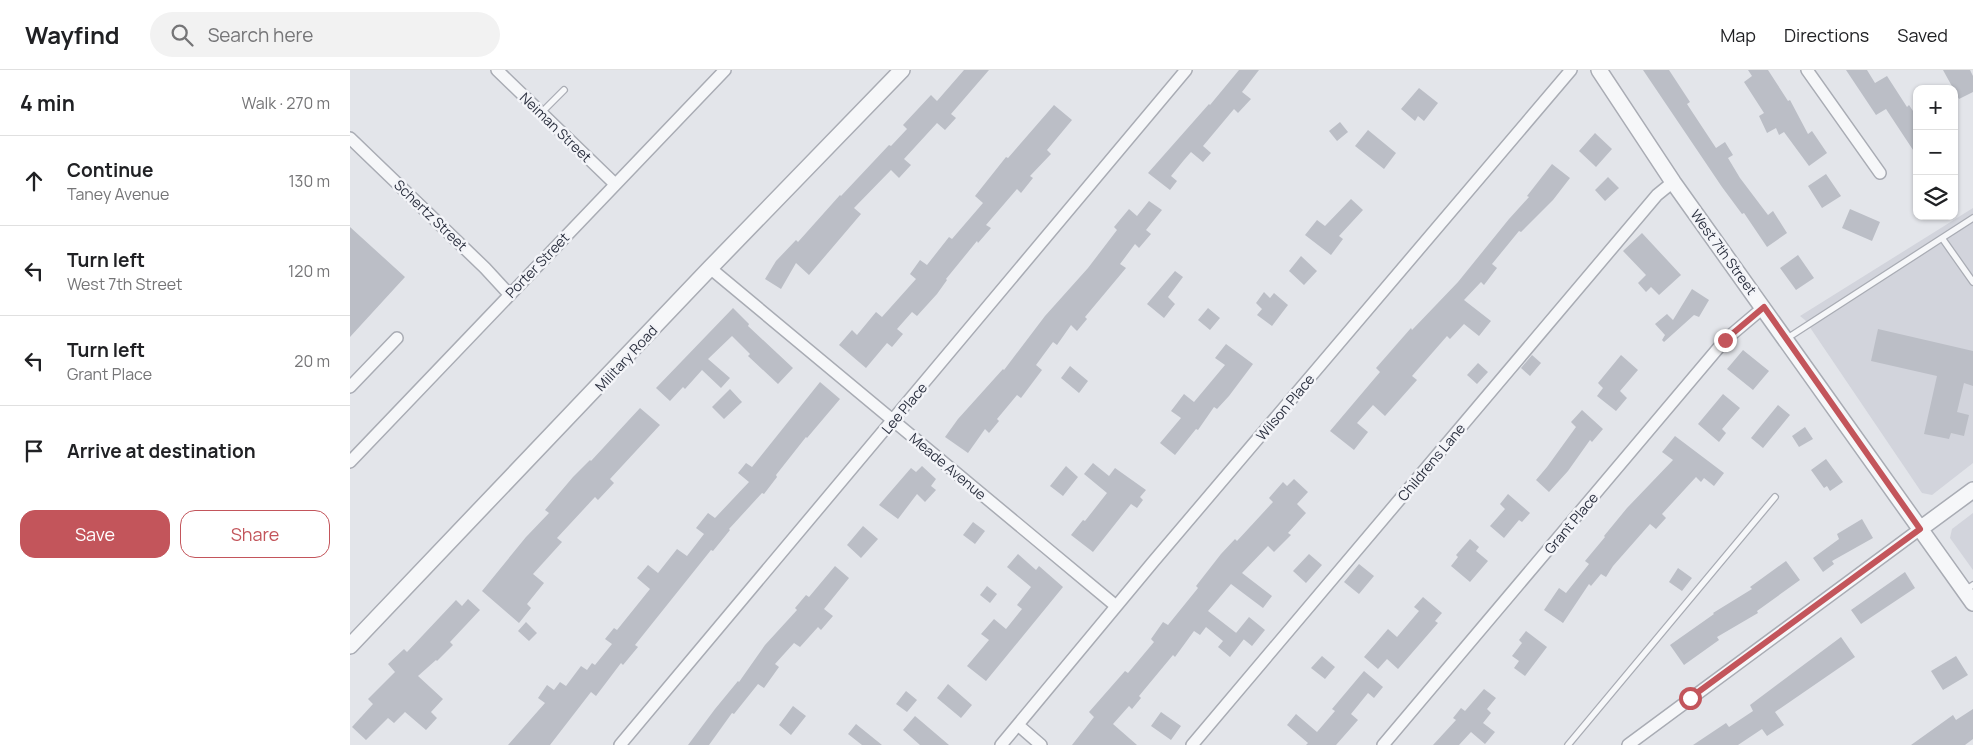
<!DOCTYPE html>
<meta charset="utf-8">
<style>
body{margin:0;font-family:Manrope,sans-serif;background:#f2f2f2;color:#202124}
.controls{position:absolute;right:15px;top:15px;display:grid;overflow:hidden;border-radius:10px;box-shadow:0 1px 4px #0004}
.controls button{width:45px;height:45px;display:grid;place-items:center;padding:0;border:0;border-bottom:1px solid #e0e0e0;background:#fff;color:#202124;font:25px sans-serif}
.stop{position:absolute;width:15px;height:15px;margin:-11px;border:4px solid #c3555b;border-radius:50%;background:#fff}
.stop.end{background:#c3555b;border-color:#fff;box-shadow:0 1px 5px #0008}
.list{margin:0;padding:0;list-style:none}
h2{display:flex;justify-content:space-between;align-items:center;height:65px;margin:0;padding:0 20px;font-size:21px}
h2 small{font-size:16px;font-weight:400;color:#757577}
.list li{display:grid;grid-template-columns:32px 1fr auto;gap:15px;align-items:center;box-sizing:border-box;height:90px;padding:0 20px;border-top:1px solid #e0e0e0}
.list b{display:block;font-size:19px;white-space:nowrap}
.list p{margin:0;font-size:16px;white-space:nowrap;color:#757577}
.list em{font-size:16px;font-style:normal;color:#757577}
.actions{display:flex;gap:10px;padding:15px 20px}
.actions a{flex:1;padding:11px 0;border:1px solid #c3555b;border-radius:15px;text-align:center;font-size:18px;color:#c3555b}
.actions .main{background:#c3555b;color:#fff}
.icon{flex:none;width:28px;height:28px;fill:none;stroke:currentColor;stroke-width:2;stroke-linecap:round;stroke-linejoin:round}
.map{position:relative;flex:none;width:1623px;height:675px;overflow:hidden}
header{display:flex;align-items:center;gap:30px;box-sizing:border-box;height:70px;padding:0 25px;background:#fff;border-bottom:1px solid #e0e0e0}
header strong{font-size:24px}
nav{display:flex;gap:28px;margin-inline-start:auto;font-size:18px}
.search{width:350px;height:45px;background:#f2f2f2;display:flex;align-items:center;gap:12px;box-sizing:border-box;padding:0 18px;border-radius:28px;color:#757577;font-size:19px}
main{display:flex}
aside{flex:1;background:#fff}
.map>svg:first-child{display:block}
.built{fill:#d2d4dc}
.building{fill:#bbbec6}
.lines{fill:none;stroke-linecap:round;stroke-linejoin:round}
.service-casing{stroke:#a9acb4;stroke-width:8}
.minor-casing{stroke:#a9acb4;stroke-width:14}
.tertiary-casing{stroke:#a9acb4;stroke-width:18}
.service{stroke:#f6f7f9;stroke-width:5.5}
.minor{stroke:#f6f7f9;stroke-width:11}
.tertiary{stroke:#f6f7f9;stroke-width:15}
.route{stroke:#c3555b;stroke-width:6}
.labels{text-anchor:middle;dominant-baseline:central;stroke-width:5;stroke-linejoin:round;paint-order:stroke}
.street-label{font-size:14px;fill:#2d3241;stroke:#f3f4f8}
</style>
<header>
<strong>Wayfind</strong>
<div class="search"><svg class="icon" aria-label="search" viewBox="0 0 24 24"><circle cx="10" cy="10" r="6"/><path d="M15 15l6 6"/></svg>Search here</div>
<nav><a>Map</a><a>Directions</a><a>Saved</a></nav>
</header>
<main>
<aside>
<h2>4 min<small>Walk · 270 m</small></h2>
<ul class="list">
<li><svg class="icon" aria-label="ahead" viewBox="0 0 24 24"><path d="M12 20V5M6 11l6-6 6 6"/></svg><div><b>Continue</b><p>Taney Avenue</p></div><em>130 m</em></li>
<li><svg class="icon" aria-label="left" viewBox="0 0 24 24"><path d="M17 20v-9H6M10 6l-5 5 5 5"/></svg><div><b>Turn left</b><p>West 7th Street</p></div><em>120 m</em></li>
<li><svg class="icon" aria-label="left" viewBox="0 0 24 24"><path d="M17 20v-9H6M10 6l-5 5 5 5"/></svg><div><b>Turn left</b><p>Grant Place</p></div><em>20 m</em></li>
<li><svg class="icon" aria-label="arrive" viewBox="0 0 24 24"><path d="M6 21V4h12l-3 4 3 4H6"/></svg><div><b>Arrive at destination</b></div></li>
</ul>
<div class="actions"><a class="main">Save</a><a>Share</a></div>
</aside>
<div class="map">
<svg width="1623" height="675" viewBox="0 0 1623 675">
<rect width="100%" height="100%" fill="#e3e5ea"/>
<path class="built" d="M1623,138V393L1582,425L1572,423L1455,250L1450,246Z
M1623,443V500L1600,468L1602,459Z"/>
<path class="building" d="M614,0H639L601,44L606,48L595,60L587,53L554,89L561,95L549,108L541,100L504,138L511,144L459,205L446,193L431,219L415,209L426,191L446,170L448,172L490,125L491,126L539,75L541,76L557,59L553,55L581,25L587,31Z
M889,0H909L892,22L901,29L888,43L884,39L853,76L861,83L853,92L841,82L834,90L821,106L827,111L820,120L798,103L859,34L860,35Z
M1293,0H1319L1340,32L1337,34L1366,78L1375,72L1383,85L1378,88L1390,108L1418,145L1423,141L1437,163L1417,177L1394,143L1392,144L1372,117Z
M1398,0H1418L1438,31L1440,30L1458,64L1462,61L1477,83L1459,96L1434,62L1429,65L1426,58L1417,63L1409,46L1414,43L1394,12L1402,6Z
M1496,0H1517L1525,13L1537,6L1557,37L1559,35L1567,47V86L1536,39L1526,45Z
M1593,0H1620L1623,6V22L1609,29Z
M1069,18L1088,33L1074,51L1068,46L1065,51L1051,39Z
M704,35L722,50L697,80L701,84L680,106L683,108L671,123L667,119L636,155L641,158L628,173L627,171L596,209L597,210L587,224L567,246L562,242L547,259L553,264L542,277L537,273L516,298L489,275L502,260L507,265L526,242L532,247L566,209L560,204L570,190L577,195L599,167L602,169L633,133L625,126L656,87L658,88Z
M990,52L998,62L987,71L979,61Z
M1018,60L1046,83L1034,99L1005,76Z
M1245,63L1262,79L1246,97L1229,81Z
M1202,94L1220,108L1203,130L1171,162L1169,161L1142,194L1147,198L1134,215L1131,212L1114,230L1141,251L1129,266L1114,254L1100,269L1097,266L1062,306L1067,310L1035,346L1023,335L1007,353L1018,362L1004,380L980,361L1030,302L1026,298L1061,258L1062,260L1108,212L1159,149L1179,127L1177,126Z
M1476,104L1491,126L1472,138L1458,116Z
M1258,107L1269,118L1255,131L1245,120Z
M1001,129L1013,140L989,166L993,169L981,185L955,165L967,150L975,156Z
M799,131L812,140L796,160L801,164L789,178L785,174L770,194L776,198L735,247L737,249L727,261L721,255L707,275L703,272L686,295L692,300L671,328L667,325L647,349L649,351L639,363L635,359L618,383L595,367L608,349L653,299L654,300L695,246L738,198L767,160L764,157L779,139L787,146Z
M1500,139L1530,152L1522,171L1492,158Z
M0,157L55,207L0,267Z
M1292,163L1331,205L1309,225L1301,217L1296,222L1288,213L1296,205L1273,181Z
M1448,185L1464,208L1446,220L1430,198Z
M951,186L967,201L954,215L939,201Z
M825,201L833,207L818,227L825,234L814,248L797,234Z
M1342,219L1359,230L1349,247L1344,245L1314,272L1312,270L1315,265L1305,254L1317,244L1323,250Z
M914,222L920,228L924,223L938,235L922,256L907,245L912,239L906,233Z
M383,238L399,254L398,256L443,298L428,314L398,286L400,284L382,266L358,289L380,308L371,318L352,300L335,319L333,317L320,331L306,318Z
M858,238L870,248L860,260L848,250Z
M1528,259L1623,281V316L1614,313L1607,342L1619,345L1614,366L1601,363L1599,369L1574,364L1587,306L1521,291Z
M876,274L903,294L879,326L867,339L864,337L848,360L846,359L825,385L810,373L831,348L821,341L834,324L844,332L875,295L865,288Z
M1393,280L1419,301L1403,320L1377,299Z
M1182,285L1191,293L1180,306L1171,298Z
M1271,285L1288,300L1270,321L1277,328L1266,341L1247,326L1253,318L1248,313Z
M1128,293L1138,302L1127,314L1117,305Z
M720,296L738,311L729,323L711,308Z
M470,312L490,329L457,368L456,367L426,405L427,407L414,424L412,423L379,459L380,460L363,481L361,480L285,575L288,577L273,595L271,593L246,626L241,622L200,675H158L195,633L188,628L197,615L204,620L210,612L216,616L231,596L237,600L242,593L245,595L262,574L255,569L264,558L267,560L300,519L287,508L298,495L308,503L327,479L337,486L354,464L346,458L358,443L365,448L399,412L388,403L396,393L402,397Z
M380,319L392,332L374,349L362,337Z
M1373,324L1390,338L1372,359L1376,363L1369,372L1348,354Z
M1428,335L1440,345L1413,378L1401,368Z
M290,338L310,355L260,409L264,413L248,430L245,427L207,468L212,472L183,504L194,513L177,534L181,538L169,553L132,521L176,467L199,443L195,440L223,407L240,390L241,391Z
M1232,340L1253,359L1242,372L1240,370L1218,401L1199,422L1186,410L1197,397L1226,357L1221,352Z
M1455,357L1463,369L1449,377L1442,366Z
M1325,366L1374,403L1364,416L1354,408L1351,412L1346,407L1312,444L1316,448L1306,459L1300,454L1263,496L1256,507L1251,504L1241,516L1239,514L1213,553L1194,540L1209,518L1216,523L1239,494L1235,491L1255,467L1254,466L1277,438L1323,390L1312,382Z
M1476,389L1493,412L1480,421L1477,416L1474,418L1461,400Z
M743,393L759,406L765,398L796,420L790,427L793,430L787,438L781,434L743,482L721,465L733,450L735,451L757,423L734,404Z
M572,396L586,409L581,416L586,420L575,432L567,424L548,449L529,435L561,398L566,402Z
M716,396L728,407L713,426L700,416Z
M944,409L958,422L947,434L956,443L938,463L941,465L924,482L918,476L892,503L922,526L913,538L881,514L858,541L894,569L880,587L868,577L873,571L856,557L850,565L844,561L825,587L823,585L789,626L791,628L782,639L779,636L763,654L787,675H722L744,647L739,642L775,601L778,603L804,572L801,569L813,552L818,555L848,518L846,516L871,484L885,469L887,471L923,432L919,428L933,412L937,416Z
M1158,424L1180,443L1172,452L1169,450L1154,468L1140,456L1155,439L1150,434Z
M1512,449L1523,468L1482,491L1484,494L1473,502L1463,488L1489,469L1487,464Z
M623,452L635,461L625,474L613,465Z
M513,456L528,469L511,488L497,475Z
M1120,469L1129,477L1126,481L1138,491L1120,512L1101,496L1108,487L1106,485Z
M668,484L686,500L689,496L713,517L636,611L617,596L639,570L631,564L644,549L656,559L672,539L667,535L681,517L657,497Z
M959,484L972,495L956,513L943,501Z
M1436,491L1450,510L1407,541L1408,543L1367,567L1369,570L1334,595L1320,575L1364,544L1363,543L1402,519L1400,517Z
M1009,494L1024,506L1009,524L994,512Z
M485,496L499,508L474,539L483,546L471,560L468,557L450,577L444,573L425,594L429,597L414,618L408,614L384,644L382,643L359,675H338L365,639L388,611L389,612L415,575L447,540L445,538L456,525L459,527Z
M1328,498L1342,508L1332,521L1319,512Z
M1555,502L1565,518L1511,554L1501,540Z
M637,516L647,524L640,533L630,525Z
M1073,527L1092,543L1085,551L1088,553L1048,599L1037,589L1028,599L1014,587L1038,559L1047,567L1069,541L1064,537Z
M118,529L130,540L100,572L103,575L87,591L86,590L68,606L93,629L81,642L87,648L76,660L55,642L44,653L38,648L16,670L2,657L23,634L18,629L45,602L38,594L54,579L57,582L106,530L112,536Z
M899,547L915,560L902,576L886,563Z
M176,552L187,563L179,571L168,561Z
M1176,561L1197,577L1175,606L1164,598L1169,591L1162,586L1172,573L1169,570Z
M1491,567L1505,587L1425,642L1434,655L1417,666L1412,659L1388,675H1343L1376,653L1379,657L1403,641L1400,635Z
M972,586L985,597L975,609L961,598Z
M1606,586L1618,605L1593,620L1581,601Z
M1014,601L1033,617L1024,628L1018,623L1001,644L1008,650L986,675H956L958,673L937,655L946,644L967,662L985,641L982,639Z
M598,614L622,635L611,648L587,628Z
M1134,619L1146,628L1137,639L1141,643L1133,653L1145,662L1135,674L1121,662L1109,675H1083L1106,650L1103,648L1111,638L1115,641Z
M556,621L567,630L557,642L546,634Z
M443,636L456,646L441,665L429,655Z
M1623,639V669L1615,675H1561L1603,645L1606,650Z
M811,642L831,656L821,670L801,656Z
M565,646L599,675H570L553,660Z
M506,654L532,675H512L498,664Z"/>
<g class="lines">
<defs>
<path id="service" d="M191,43L214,20
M1592,168L1623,148
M1436,269L1592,168L1623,212
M1614,521L1623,515
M1218,675L1425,427"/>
<path id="minor" d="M147,0L265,114
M1457,0L1530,103
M0,68L135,198L159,224
M360,198L766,536
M0,317L47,268
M0,392L375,0
M668,655L691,675
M270,675L836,0
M651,675L803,492L1221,0
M842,675L1307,125L1323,112
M1033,675L1375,270L1414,237
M1278,675L1570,459"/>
<path id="tertiary" d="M1249,0L1323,112L1623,533
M1570,459L1623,420
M0,576L360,198L552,0"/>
</defs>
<use href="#service" class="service-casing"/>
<use href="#minor" class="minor-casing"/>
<use href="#tertiary" class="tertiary-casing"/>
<use href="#service" class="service"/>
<use href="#minor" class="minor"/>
<use href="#tertiary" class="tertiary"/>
</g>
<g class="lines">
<path class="route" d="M1340,628L1570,459L1414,237L1375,270"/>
</g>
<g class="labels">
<g class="street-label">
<text transform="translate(206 57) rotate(44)">Neiman Street</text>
<text transform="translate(81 145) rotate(44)">Schertz Street</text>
<text transform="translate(1374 182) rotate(54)">West 7th Street</text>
<text transform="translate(187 195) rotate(-46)">Porter Street</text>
<text transform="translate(276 288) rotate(-47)">Military Road</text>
<text transform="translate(935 337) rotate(-50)">Wilson Place</text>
<text transform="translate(554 338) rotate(-50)">Lee Place</text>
<text transform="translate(1081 392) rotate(-50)">Childrens Lane</text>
<text transform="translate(598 396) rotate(40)">Meade Avenue</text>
<text transform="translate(1221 453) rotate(-50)">Grant Place</text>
</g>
</g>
</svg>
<div class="controls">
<button>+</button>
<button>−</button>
<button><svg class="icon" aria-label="layers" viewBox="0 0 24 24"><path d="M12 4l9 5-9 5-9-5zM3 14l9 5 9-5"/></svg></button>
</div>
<div class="stop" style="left:1340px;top:628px"></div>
<div class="stop end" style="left:1375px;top:270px"></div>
</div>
</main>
